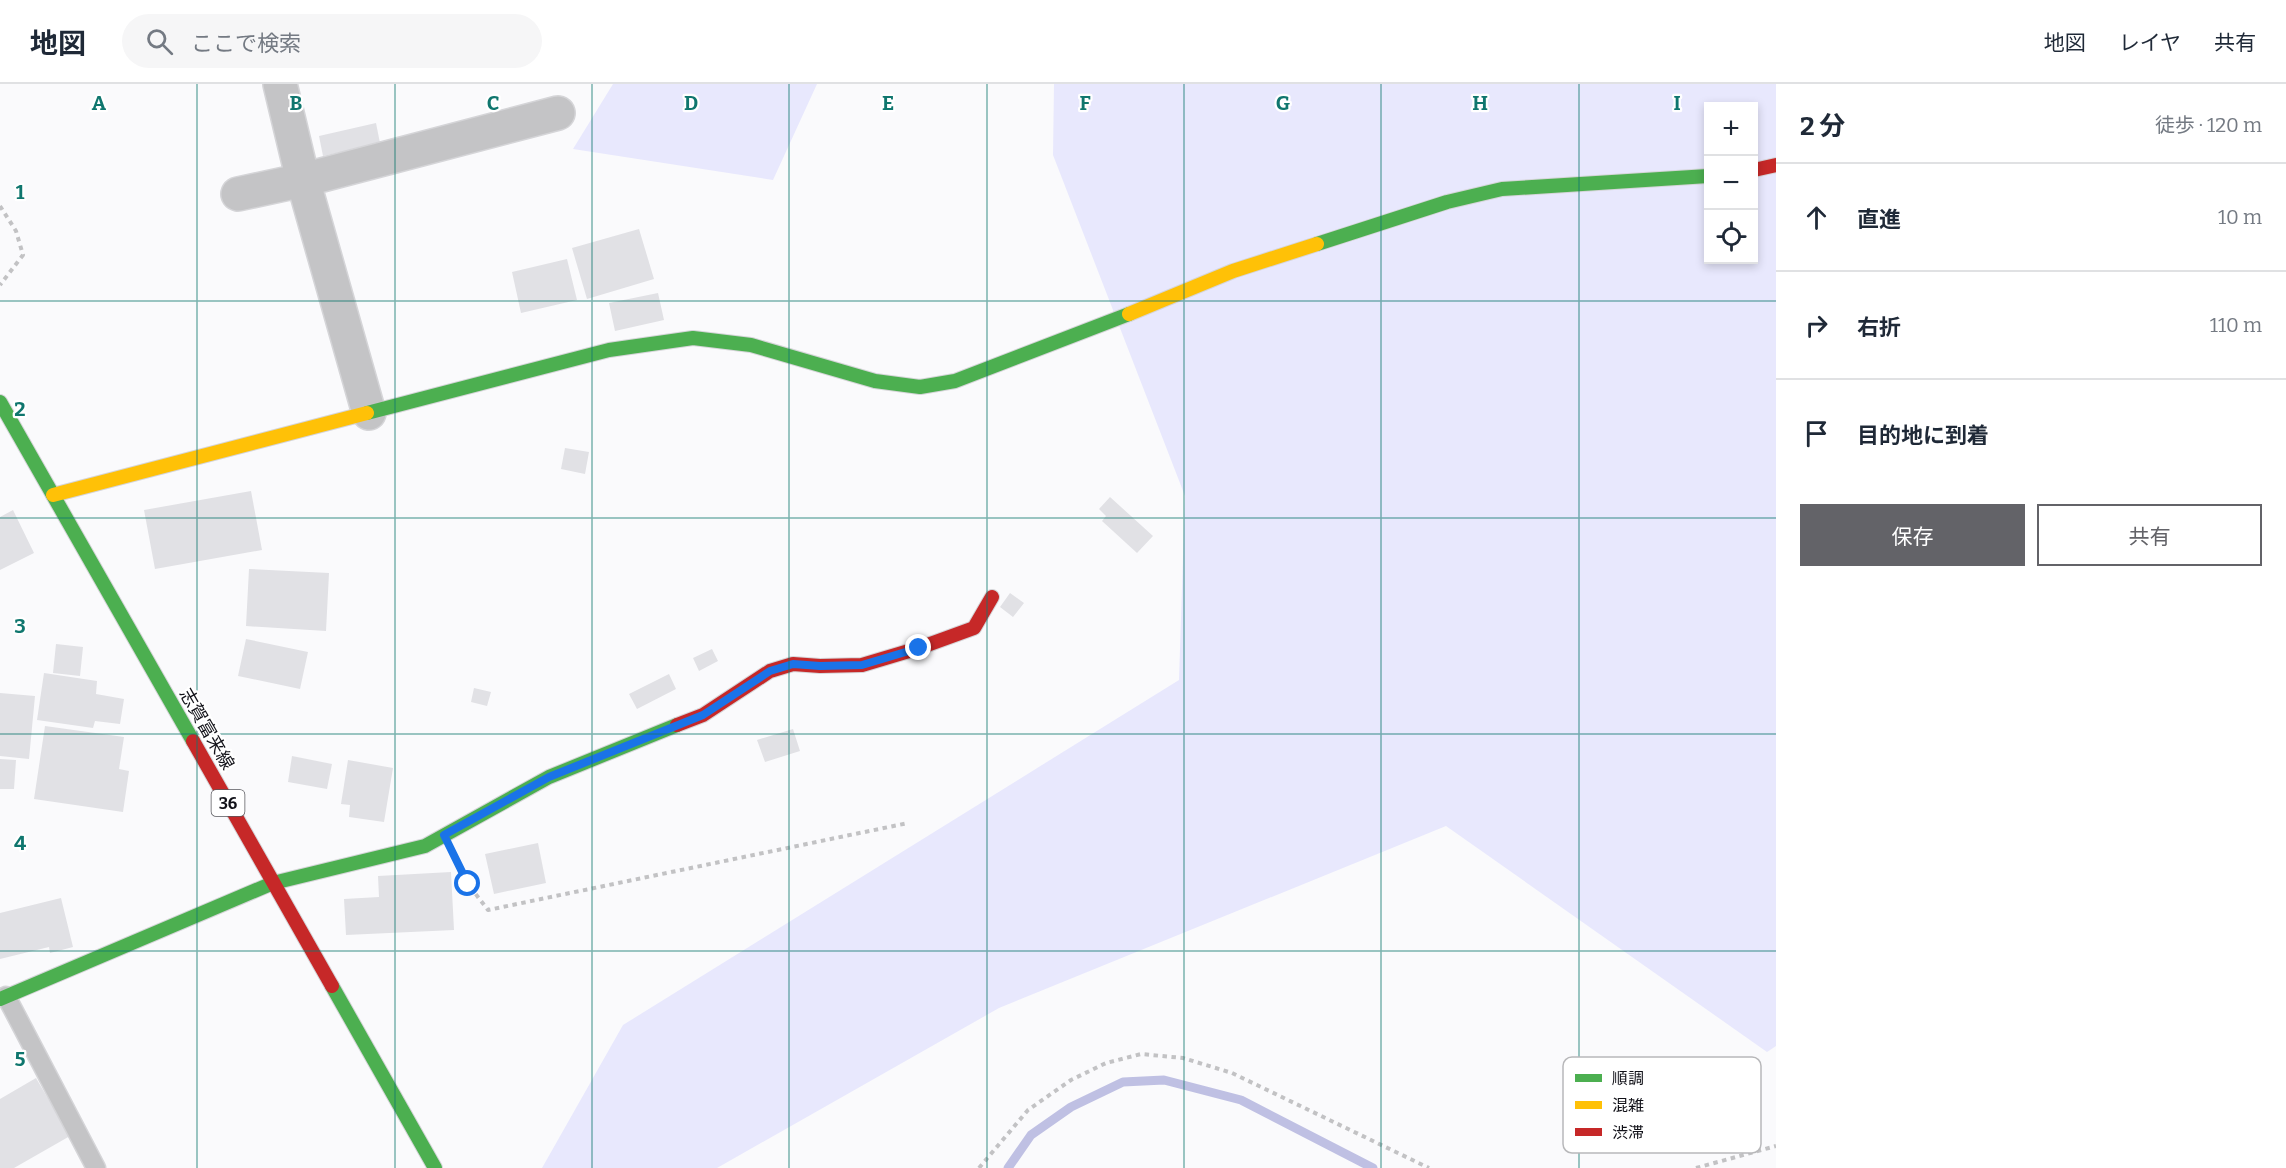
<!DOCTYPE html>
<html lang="ja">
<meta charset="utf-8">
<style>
body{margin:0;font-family:Bitter,"Noto Sans JP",serif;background:#f6f6f7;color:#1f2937}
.controls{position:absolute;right:18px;top:18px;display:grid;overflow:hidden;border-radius:0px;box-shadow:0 3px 9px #0003}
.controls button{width:54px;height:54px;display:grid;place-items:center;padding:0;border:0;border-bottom:2px solid #e0e1e3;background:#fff;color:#1f2937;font:30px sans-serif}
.stop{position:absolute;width:18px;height:18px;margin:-14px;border:4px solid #1a73e8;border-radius:50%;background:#fff}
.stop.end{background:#1a73e8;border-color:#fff;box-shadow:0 2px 6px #0008}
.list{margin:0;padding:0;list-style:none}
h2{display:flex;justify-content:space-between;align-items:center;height:78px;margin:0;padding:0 24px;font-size:26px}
h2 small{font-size:20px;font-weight:400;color:#747a83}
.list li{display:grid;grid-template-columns:39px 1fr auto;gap:18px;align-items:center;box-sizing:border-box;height:108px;padding:0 24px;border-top:2px solid #e0e1e3}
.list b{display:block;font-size:22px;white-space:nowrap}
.list em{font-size:20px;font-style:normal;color:#747a83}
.actions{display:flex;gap:12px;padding:18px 24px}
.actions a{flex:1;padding:14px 0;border:2px solid #636368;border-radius:0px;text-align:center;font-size:21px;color:#636368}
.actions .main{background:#636368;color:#fff}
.icon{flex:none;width:33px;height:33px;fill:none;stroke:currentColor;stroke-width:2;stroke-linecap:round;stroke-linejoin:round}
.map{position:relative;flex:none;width:1776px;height:1084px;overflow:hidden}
header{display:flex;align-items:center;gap:36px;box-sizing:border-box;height:84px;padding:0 30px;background:#fff;border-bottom:2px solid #e0e1e3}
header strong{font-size:28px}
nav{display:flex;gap:33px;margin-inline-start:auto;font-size:21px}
.search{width:420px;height:54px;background:#f6f6f7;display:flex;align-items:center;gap:15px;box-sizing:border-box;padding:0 21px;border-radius:33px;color:#747a83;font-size:22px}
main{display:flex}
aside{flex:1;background:#fff}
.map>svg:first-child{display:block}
.green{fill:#e8e8fd;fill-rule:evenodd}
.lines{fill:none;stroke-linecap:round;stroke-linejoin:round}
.stream{stroke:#bfc0e3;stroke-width:9}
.building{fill:#e1e1e5}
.lane-casing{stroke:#d5d5d8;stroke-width:21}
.street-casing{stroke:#d5d5d8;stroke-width:36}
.fast-casing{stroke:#d5d5d8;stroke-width:16}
.slow-casing{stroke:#d5d5d8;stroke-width:16}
.jam-casing{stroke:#d5d5d8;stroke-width:16}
.path{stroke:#c2c2c4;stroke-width:4;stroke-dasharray:4.5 4.5;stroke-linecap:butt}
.lane{stroke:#c4c4c6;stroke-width:18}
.street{stroke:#c4c4c6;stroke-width:33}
.fast{stroke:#4caf50;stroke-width:14}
.slow{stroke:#ffc107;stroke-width:14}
.jam{stroke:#c62828;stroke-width:14}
.route{stroke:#1a73e8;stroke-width:8}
.grid{fill:none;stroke:#0f766e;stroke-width:1.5;stroke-opacity:0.55}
.labels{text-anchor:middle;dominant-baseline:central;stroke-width:4.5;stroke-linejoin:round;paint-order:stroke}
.shield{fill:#fff;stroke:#58585d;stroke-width:1.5}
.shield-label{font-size:16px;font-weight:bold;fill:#111118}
.street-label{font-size:18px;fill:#111118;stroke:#fff}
.key{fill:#fff;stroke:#b8b8ba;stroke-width:1.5}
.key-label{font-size:16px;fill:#111118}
.grid-label{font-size:20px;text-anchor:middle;font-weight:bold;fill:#0f766e;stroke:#fff;stroke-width:4.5;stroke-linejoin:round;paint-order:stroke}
</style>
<header>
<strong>地図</strong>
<div class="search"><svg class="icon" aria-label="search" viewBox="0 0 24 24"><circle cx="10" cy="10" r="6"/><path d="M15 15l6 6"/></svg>ここで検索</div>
<nav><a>地図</a><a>レイヤ</a><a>共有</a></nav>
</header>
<main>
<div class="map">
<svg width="1776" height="1084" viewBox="0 0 1776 1084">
<rect width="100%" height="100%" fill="#fafafc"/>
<path class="green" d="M613,0H817L773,96L573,65Z
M1054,0H1776V962L1767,968L1446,742L999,924L717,1084H542L623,941L1179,596L1185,412L1053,71ZM1708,22H1754V176H1708Z"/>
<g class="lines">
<path class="stream" d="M1008,1084L1031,1051L1071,1023L1123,998L1164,996L1241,1016L1373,1084"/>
</g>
<path class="building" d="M376,39L380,59L323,72L319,52Z
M639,145L654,195L587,215L572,164Z
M567,175L577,216L521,229L512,188Z
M658,209L664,236L615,247L609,219Z
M565,364L589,368L585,390L561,385Z
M251,407L262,466L155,485L144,426Z
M1110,413L1153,452L1137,469L1102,437L1106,432L1099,425Z
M13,426L34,469L0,486V433Z
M249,485L329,489L326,547L246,542Z
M1010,509L1024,519L1013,533L1000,523Z
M246,555L308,568L300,605L238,592Z
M56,560L83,563L80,592L53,589Z
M712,565L718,577L699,587L693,574Z
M44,589L97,597L96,610L124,615L120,640L95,637L93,644L37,636Z
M669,590L676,605L637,625L629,610Z
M474,604L491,608L487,622L471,618Z
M0,609L35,612L29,675L0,672Z
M45,642L124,653L119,685L129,687L123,728L34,715Z
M793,645L800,667L765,678L757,656Z
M292,672L332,680L327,705L288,698Z
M0,675L16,676L14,705H0Z
M348,676L393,684L384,738L349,733L350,721L341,720Z
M538,759L546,799L494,810L485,770Z
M451,788L454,846L346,851L344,815L379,813L378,792Z
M61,814L73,863L50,869L49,863L0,875V829Z
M36,994L70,1052L14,1084H0V1015Z"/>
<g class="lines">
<defs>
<path id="lane" d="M6,912L96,1084"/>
<path id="street" d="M280,0L303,96L369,329
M238,110L303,96L558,29"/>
<path id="fast" d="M1317,160L1447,118L1502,105L1708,92
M0,318L193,657
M367,329L609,266L693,254L751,261L875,297L920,303L955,297L1129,230
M332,902L435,1084
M0,915L273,799L425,762L549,693L677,641"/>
<path id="slow" d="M1129,230L1233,187L1317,160
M53,411L367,329"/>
<path id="jam" d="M1754,86L1776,81
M677,641L703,631L770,587L793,580L820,582L862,581L919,564L974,544L992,513
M193,657L332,902"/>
</defs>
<use href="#lane" class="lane-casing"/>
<use href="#street" class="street-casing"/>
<use href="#fast" class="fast-casing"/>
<use href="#slow" class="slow-casing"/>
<use href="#jam" class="jam-casing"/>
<path class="path" d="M0,122L16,147L23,171L0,201
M458,779L468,800L488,826L908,739
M979,1084L1028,1026L1071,996L1106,979L1141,970L1183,974L1232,989L1429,1084
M1696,1084L1776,1062"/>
<use href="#lane" class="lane"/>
<use href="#street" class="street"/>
<use href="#fast" class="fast"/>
<use href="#slow" class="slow"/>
<use href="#jam" class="jam"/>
</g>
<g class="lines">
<path class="route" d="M468,800L444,751L549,693L703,631L770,587L793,580L820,582L862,581L919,564"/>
</g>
<path class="grid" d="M197,0V1084M395,0V1084M592,0V1084M789,0V1084M987,0V1084M1184,0V1084M1381,0V1084M1579,0V1084M0,217H1776M0,434H1776M0,650H1776M0,867H1776"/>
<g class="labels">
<rect class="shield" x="211.5" y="706" width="33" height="26" rx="4.5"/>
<g class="shield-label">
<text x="228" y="719">36</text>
</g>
<g class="street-label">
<text transform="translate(207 645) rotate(60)">志賀富来線</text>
</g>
</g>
<rect x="1563" y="973" width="198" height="96" rx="9" class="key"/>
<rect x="1575" y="990" width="27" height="8" fill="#4caf50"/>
<rect x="1575" y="1017" width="27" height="8" fill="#ffc107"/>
<rect x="1575" y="1044" width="27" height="8" fill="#c62828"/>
<g class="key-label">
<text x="1612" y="1000">順調</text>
<text x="1612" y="1027">混雑</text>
<text x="1612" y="1054">渋滞</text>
</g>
<g class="grid-label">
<text x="99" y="26">A</text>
<text x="296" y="26">B</text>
<text x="493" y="26">C</text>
<text x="691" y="26">D</text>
<text x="888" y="26">E</text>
<text x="1085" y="26">F</text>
<text x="1283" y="26">G</text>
<text x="1480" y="26">H</text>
<text x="1677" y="26">I</text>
<text x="20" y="115">1</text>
<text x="20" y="332">2</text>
<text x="20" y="549">3</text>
<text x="20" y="766">4</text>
<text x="20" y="982">5</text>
</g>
</svg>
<div class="controls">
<button>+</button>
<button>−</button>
<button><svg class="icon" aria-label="locate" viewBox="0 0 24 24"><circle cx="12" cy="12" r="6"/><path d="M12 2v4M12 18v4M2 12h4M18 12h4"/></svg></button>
</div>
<div class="stop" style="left:468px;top:800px"></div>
<div class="stop end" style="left:919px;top:564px"></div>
</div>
<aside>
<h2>2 分<small>徒歩 · 120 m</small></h2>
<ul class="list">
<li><svg class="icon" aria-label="ahead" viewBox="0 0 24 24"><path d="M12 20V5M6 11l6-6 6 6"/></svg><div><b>直進</b></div><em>10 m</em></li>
<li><svg class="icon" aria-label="right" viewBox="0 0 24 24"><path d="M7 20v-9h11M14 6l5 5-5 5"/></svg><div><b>右折</b></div><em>110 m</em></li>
<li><svg class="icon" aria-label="arrive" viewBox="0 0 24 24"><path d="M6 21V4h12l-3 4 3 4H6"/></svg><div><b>目的地に到着</b></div></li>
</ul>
<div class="actions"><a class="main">保存</a><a>共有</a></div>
</aside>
</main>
